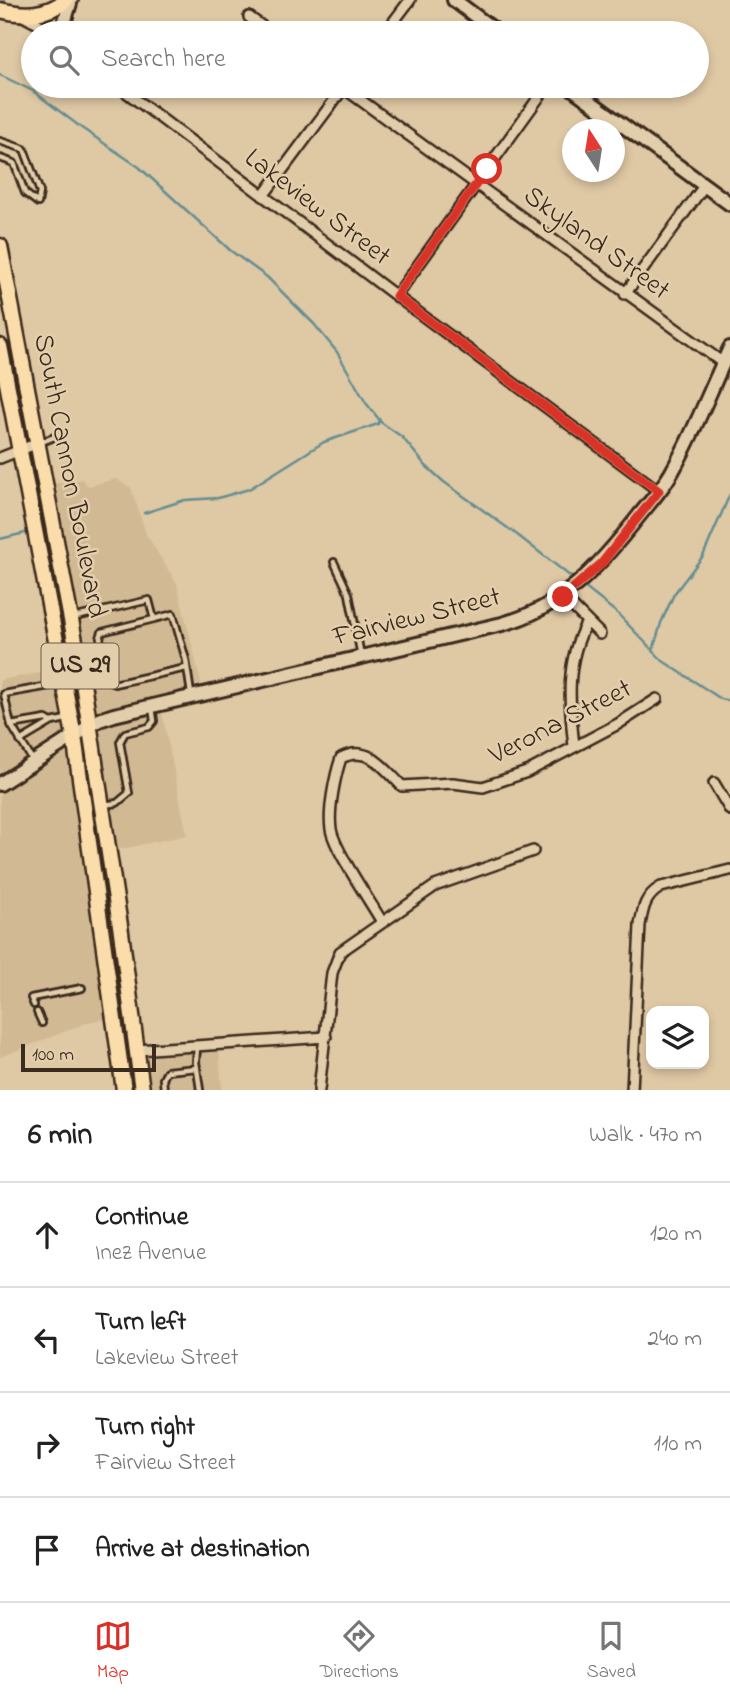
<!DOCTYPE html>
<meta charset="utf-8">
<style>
body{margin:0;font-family:"Indie Flower",sans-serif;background:#f2f2f2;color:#222}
.controls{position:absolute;right:21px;bottom:21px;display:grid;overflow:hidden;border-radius:14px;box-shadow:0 4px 10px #0003}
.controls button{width:63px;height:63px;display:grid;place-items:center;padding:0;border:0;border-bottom:2px solid #e0e0e0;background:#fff;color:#222;font:35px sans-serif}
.compass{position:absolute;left:562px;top:119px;width:63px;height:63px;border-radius:50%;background:#fff;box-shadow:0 4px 10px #0003;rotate:348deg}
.scale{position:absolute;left:21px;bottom:18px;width:135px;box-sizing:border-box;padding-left:7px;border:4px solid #3b2a1e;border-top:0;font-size:19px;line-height:24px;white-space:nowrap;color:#3b2a1e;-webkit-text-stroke:5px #e3ceac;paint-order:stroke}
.stop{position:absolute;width:21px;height:21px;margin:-16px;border:5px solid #d93025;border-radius:50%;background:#fff}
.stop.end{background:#d93025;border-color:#fff;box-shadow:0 2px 7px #0008}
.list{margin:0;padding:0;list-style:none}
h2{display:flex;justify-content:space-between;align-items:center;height:91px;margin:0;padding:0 28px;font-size:30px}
h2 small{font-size:23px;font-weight:400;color:#767676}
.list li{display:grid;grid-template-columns:46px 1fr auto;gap:21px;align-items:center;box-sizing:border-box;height:105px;padding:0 28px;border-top:2px solid #e0e0e0}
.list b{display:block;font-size:26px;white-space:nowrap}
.list p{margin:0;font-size:23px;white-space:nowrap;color:#767676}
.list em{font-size:23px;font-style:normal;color:#767676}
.icon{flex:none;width:38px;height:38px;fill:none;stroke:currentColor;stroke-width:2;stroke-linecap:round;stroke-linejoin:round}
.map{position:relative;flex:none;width:730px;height:1090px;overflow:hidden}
.search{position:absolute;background:#fff;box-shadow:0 4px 10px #0003;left:21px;right:21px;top:21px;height:77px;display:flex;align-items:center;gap:18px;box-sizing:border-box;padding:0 24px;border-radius:38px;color:#767676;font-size:26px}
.sheet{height:511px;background:#fff}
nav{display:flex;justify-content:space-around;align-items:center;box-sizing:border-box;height:98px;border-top:2px solid #e0e0e0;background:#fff;font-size:19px;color:#767676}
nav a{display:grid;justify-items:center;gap:4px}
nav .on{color:#d93025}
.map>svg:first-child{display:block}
.built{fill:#d1b994}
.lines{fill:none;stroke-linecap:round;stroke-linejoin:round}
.stream{stroke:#658e91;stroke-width:2.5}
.lane-casing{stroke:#3b2a1e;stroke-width:10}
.street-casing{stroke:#3b2a1e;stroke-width:14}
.secondary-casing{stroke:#3b2a1e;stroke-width:18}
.primary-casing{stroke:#3b2a1e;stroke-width:19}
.lane{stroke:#e3ceac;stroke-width:4.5}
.street{stroke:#e3ceac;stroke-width:9}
.secondary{stroke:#e3ceac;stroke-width:12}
.primary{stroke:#faddab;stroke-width:14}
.route{stroke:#d93025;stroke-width:9}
.labels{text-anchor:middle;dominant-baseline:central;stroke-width:5;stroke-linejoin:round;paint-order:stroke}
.shield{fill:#e3ceac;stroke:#6d5b49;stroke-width:2}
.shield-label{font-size:26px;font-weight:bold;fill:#3b2a1e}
.street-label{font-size:28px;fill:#3b2a1e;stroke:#e3ceac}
</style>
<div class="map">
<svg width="730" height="1090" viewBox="0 0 730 1090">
<rect width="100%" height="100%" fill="#dfc8a4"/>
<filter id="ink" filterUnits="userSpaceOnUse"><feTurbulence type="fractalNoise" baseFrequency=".0143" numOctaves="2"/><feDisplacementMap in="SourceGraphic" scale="14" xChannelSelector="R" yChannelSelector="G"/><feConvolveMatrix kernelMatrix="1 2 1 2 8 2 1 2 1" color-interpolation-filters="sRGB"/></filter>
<g filter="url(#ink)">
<path class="built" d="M82,479L88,486L116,479L131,488L146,534L177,584L202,687L159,698L187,835L116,850L76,608L51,484Z
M56,670L107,1019L92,1021L0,1057V794L26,778L17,764L0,775V680Z
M219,1050L222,1090H150L146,1062L149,1057Z"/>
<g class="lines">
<path class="stream" d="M3,3L4,0
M0,75L33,91L83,129L139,167L231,251L267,277L314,324L337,352L366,403L382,423L402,437L426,466L444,482L516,534L575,580
M144,513L185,500L218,498L249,489L324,442L378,424L380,420
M0,539L25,533
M583,586L617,613L663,661L721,699L730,701
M653,651L661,623L674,594L703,556L730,494"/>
<defs>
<path id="lane" d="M0,141L24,149L40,192L38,203L25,193L14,163L0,158
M39,443L62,434
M334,562L349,594L361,656
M72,618L149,600L154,619L173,614L186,660L191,694
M154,619L102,632L100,638L109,679L114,684L186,668
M11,725L46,719L51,722
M20,741L52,722L66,719
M33,761L11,725L4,694L61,684
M103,805L117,803L129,793L120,742L125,733L149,727L154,721L152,707
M34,1005L31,998L82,988
M37,1012L42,1023
M197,1046L196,1062L200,1090
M164,1090L163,1079L167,1071L197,1068"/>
<path id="street" d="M25,17L55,33
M249,17L271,33
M385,33L410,0
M118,86L396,296L659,491
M341,86L723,363
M263,196L345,86
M625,294L704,186
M396,296L547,86
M0,458L38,443
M563,597L600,634
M574,746C569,703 565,661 587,622
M714,783L730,810
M382,922C370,901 334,849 331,829C328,810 335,776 341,758C368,744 384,768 402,786L453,783L483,787L527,772L618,724L657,699
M137,1050L326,1037
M319,1090L332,973L340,952L435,886L533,851
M632,1090L640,925C643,908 645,896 661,887L730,870"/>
<path id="secondary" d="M454,0L498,33
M61,33L71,0
M569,86L730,204
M0,784L99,720L114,715L502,624C563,608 600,565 638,517C650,502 664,487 673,470C695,431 711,388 730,348"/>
<path id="primary" d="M0,10C25,16 46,16 66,0
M0,246L83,683L121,932L142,1090
M0,346L74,736L124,1090"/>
</defs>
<use href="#lane" class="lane-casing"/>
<use href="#street" class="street-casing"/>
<use href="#secondary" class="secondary-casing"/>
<use href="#primary" class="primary-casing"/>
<use href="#lane" class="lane"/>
<use href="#street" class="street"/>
<use href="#secondary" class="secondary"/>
<use href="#primary" class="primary"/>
</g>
</g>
<g class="lines" filter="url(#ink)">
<path class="route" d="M487,169L396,296L659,491L601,564L563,597"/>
</g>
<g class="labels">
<rect class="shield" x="41.5" y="643.5" width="77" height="45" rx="5"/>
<g class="shield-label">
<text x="80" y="666">US 29</text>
</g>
<g class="street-label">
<text transform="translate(317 208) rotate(37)">Lakeview Street</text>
<text transform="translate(596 244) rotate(36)">Skyland Street</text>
<text transform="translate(69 476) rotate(79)">South Cannon Boulevard</text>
<text transform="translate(417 618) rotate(-14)">Fairview Street</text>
<text transform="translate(561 723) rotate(-27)">Verona Street</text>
</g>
</g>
</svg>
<div class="controls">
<button><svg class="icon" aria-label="layers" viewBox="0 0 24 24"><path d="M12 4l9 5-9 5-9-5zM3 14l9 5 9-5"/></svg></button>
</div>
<svg class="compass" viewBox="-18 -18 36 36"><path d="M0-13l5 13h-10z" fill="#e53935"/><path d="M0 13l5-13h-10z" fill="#767676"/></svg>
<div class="scale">100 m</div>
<div class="stop" style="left:487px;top:169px"></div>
<div class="stop end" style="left:563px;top:597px"></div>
<div class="search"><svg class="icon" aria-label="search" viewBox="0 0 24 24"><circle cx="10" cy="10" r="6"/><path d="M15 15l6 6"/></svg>Search here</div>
</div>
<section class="sheet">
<h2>6 min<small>Walk · 470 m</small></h2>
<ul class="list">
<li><svg class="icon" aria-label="ahead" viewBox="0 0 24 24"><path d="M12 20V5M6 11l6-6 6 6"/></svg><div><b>Continue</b><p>Inez Avenue</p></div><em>120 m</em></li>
<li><svg class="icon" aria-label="left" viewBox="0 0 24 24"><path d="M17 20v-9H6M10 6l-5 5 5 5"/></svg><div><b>Turn left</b><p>Lakeview Street</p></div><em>240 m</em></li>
<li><svg class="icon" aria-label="right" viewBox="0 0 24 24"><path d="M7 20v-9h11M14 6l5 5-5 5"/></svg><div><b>Turn right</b><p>Fairview Street</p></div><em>110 m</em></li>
<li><svg class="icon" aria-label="arrive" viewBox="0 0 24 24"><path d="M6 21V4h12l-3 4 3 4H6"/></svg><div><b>Arrive at destination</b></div></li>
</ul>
</section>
<nav>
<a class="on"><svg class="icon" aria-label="map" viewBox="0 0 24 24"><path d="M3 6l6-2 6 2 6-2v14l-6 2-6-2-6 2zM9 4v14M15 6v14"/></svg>Map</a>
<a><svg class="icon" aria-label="directions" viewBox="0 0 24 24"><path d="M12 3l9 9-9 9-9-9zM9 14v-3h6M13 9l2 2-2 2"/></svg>Directions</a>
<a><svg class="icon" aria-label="saved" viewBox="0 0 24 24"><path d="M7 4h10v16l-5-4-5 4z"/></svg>Saved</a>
</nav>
